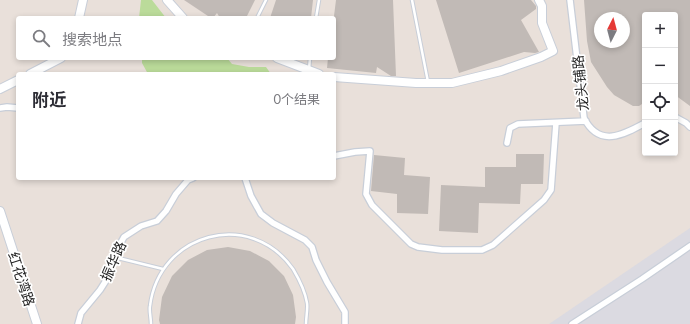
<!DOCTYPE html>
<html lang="zh">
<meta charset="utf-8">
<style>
body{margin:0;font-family:Lato,"Noto Sans SC",sans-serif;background:#f7f7f7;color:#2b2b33}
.controls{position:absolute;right:12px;top:12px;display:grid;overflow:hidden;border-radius:4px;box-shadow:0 2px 6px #0003}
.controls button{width:36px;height:36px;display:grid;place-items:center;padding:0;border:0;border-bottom:1px solid #e1e1e2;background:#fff;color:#2b2b33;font:20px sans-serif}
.compass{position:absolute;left:594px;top:12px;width:36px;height:36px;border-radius:50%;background:#fff;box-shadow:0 2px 6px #0003;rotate:6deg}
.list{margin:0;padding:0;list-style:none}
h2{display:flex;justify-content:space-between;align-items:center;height:52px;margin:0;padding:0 16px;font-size:17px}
h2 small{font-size:13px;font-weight:400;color:#7c7c81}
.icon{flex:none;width:22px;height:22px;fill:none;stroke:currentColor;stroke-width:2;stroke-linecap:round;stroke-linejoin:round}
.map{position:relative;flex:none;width:690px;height:324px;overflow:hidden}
.search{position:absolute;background:#fff;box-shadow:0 2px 6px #0003;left:16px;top:16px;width:320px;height:44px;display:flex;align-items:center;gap:10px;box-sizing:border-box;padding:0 14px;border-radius:4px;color:#7c7c81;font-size:15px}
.panel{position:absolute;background:#fff;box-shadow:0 2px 6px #0003;left:16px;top:72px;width:320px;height:108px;border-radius:4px}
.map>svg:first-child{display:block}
.industrial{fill:#dbdae1}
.green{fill:#bbdb9a}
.building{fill:#c1bab6;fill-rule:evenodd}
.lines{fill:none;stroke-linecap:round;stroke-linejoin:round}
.lane-casing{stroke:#c8ced8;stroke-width:4.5}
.street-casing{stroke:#c8ced8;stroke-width:8}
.secondary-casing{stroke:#c8ced8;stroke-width:10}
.lane{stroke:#fff;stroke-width:2.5}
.street{stroke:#fff;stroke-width:5.5}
.secondary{stroke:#fff;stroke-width:8}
.labels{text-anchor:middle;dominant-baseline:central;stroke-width:3.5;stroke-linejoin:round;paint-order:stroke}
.street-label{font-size:14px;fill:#272727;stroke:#fff}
</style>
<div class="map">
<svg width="690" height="324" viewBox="0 0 690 324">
<rect width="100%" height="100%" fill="#e9e0da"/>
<path class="industrial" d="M690,228V324H549Z"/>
<path class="green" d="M141,0H152L166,18H139Z
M142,58H227L232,64L249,67H266L271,74H148L142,63Z"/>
<path class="building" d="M184,0H255L246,18H220L217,13L213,18H211Z
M276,0H313L311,18H270Z
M336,0H393L396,76H391L377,67L376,73L327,68L328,58H334V16Z
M436,0H531L536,6V9L521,20L539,52L535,53L524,52L459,73Z
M584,0H690V106L675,95V15H645V102L639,106H633L614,95L607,87L591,62L587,41ZM600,18H624V42H600Z
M516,154H544L543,184H521L520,204L479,203L478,233L439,231L441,185L485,187V167H516Z
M374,155L405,158L404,175L430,177L428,214L397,213V194L371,191Z
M228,247L250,251L269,261L284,276L293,295L296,317L295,324H160L159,320L162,297L172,276L188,260L207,250Z"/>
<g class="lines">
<defs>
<path id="lane" d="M412,0L428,82
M257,18L266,0
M316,18L319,0
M309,69L310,58
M114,257L163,269
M151,324C151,318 149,311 150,306C159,233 250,208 293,269C299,279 305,291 307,303C308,309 306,317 306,324"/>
<path id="street" d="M570,0L584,118C599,148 623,135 645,123
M0,108L7,107L18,108
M675,117L686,123L690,127
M507,143L510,128L518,124L586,121
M334,156L355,152L370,151L366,194L372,205L411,244L418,247L442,250H482L493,245L544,200L551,190L556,123
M245,178L251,196L261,214L273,223L305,240L312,247L316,260L327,282L345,312V324
M78,324L81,313L100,290L107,279L113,257L124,237L141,226L157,221L166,211L176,194L188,180L193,178
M572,324L642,279L690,246"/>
<path id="secondary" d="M167,0L183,18
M79,18L83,0
M277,58L319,74
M30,74L61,58
M334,77L416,83H452L501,71L541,57L553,51L542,23V6L539,0
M0,89L18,80
M0,211L37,324"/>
</defs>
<use href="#lane" class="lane-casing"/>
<use href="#street" class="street-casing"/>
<use href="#secondary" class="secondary-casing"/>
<use href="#lane" class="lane"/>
<use href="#street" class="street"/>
<use href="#secondary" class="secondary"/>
</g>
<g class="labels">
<g class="street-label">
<text transform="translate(580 83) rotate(-96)">龙头铺路</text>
<text transform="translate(113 261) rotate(-66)">振华路</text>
<text transform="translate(22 279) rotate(72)">红花湾路</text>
</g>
</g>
</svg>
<div class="controls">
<button>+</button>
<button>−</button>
<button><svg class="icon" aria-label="locate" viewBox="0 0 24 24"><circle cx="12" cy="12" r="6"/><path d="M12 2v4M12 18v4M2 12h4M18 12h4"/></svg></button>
<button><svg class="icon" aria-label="layers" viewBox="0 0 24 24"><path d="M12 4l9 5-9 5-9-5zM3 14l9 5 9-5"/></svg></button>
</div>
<svg class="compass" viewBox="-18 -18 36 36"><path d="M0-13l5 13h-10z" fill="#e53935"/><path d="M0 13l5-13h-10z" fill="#7c7c81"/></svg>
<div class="search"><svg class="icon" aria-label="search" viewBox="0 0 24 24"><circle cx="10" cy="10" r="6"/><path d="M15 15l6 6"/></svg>搜索地点</div>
<section class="panel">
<h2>附近<small>0个结果</small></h2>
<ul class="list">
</ul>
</section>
</div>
